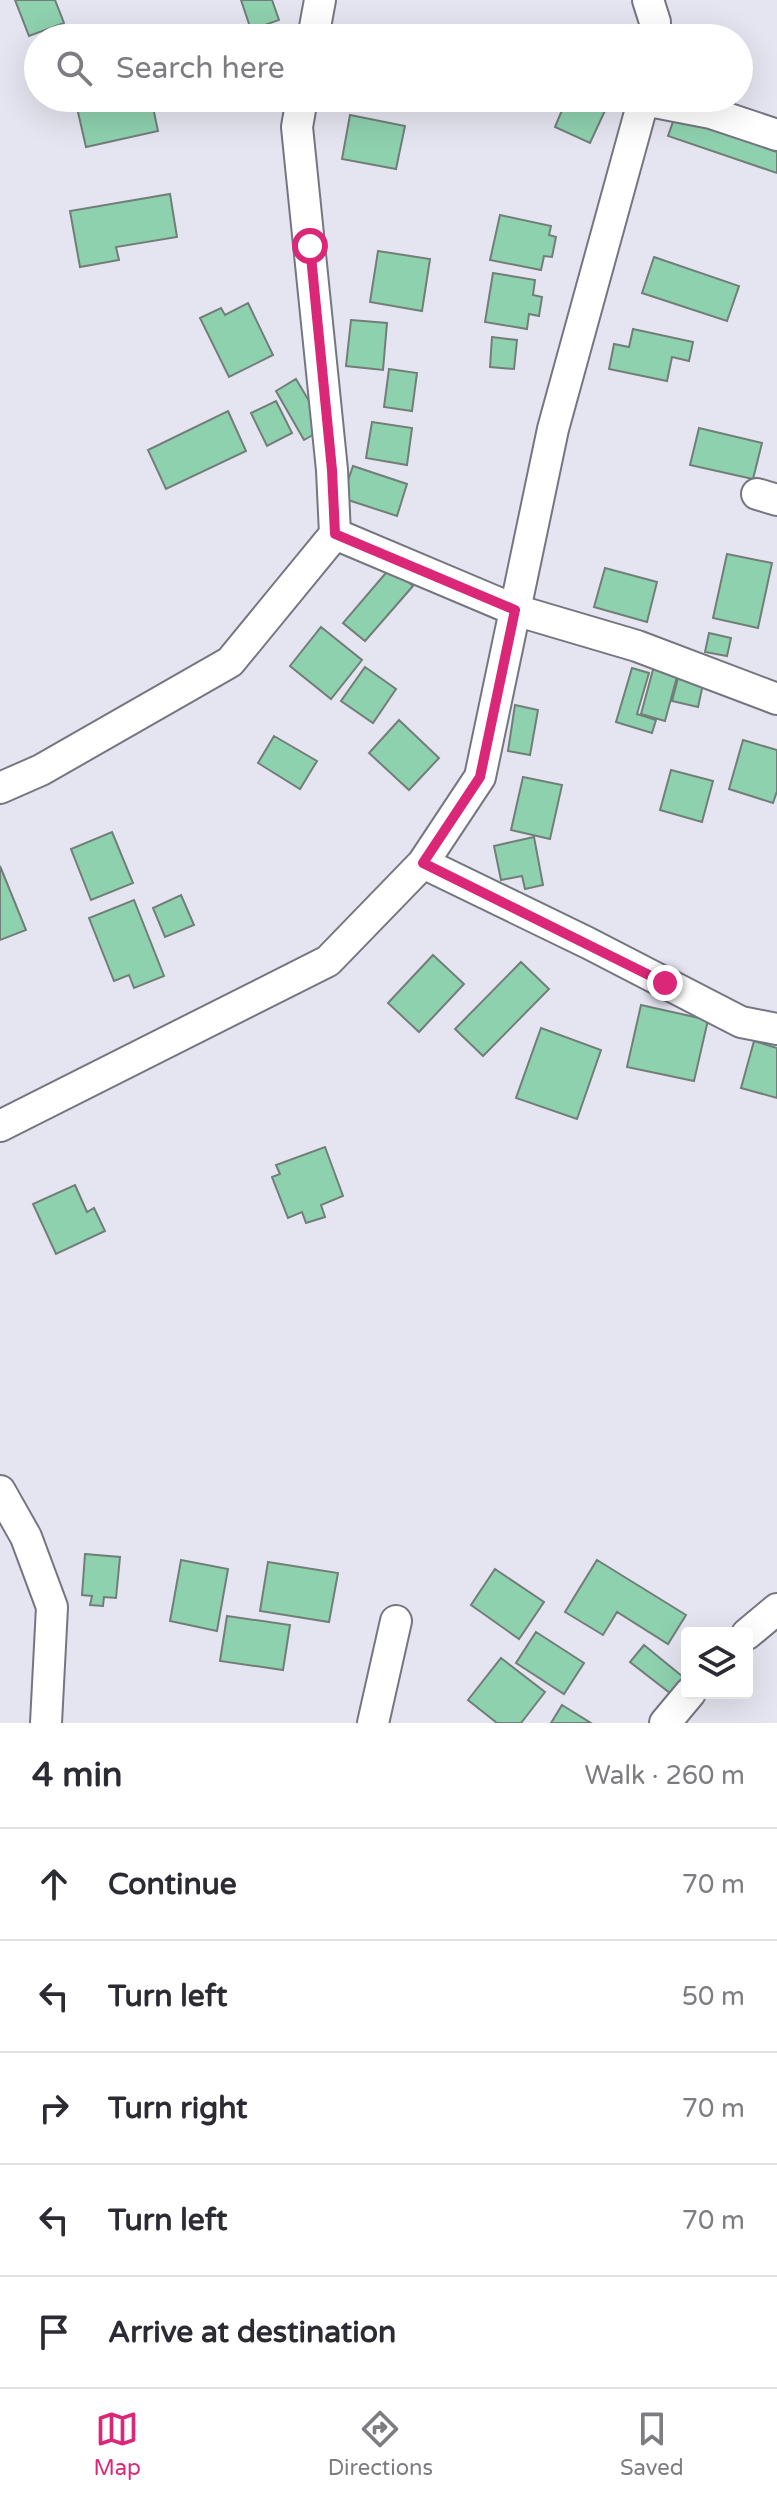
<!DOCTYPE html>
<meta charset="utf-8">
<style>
body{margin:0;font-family:"Varela Round",sans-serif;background:#f2f2f3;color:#2b2b33}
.controls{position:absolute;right:24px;bottom:24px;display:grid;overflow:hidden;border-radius:8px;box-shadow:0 8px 32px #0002}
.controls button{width:72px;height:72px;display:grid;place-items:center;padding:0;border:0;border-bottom:2px solid #e1e1e2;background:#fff;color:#2b2b33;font:40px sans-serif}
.stop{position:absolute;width:24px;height:24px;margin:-18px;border:6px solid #db2777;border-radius:50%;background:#fff}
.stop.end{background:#db2777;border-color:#fff;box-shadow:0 2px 8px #0008}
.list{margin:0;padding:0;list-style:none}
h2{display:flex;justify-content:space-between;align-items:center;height:104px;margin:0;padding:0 32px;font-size:34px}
h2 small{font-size:26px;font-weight:400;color:#7c7c81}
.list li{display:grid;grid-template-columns:52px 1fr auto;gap:24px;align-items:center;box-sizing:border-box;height:112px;padding:0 32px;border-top:2px solid #e1e1e2}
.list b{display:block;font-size:30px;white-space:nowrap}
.list em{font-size:26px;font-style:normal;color:#7c7c81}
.icon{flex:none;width:44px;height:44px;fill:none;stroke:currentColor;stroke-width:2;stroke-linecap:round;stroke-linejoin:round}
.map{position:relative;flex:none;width:777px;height:1723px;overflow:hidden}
.search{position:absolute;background:#fff;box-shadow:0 8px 32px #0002;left:24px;right:24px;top:24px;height:88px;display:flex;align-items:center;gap:20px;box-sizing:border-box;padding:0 28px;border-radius:44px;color:#7c7c81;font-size:30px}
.sheet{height:664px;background:#fff}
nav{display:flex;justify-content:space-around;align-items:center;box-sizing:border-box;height:112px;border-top:2px solid #e1e1e2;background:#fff;font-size:22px;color:#7c7c81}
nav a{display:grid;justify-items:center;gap:4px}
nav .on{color:#db2777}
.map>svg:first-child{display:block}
.building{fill:#8ed1af;stroke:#727e78;stroke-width:2}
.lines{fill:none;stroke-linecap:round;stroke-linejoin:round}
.minor-casing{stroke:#767681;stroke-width:34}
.minor{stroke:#fff;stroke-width:30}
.route{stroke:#db2777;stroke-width:10}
</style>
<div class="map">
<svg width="777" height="1723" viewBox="0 0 777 1723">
<rect width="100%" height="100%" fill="#e5e5f1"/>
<path class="building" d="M15,0H55L64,23L29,36Z
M241,0H272L279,20L251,30Z
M343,25H368L367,38H343Z
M82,98H151L158,131L86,147L75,99Z
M567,98H600L609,102L590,143L555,127Z
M350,115L405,126L396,169L342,159Z
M675,116L777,152V173L668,136Z
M170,194L177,237L116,247L119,260L80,267L70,211Z
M500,215L551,226L549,235L556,237L552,257L544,256L541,270L490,260Z
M378,251L430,259L422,311L370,302Z
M654,257L739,286L727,321L642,293Z
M493,273L535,280L533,295L542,297L539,316L529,314L527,329L485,322Z
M248,303L273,355L229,377L200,318L221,308L225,315Z
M351,320L387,323L383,370L346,366Z
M633,329L693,342L689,361L672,357L667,381L609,369L614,344L629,347Z
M492,337L517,340L514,369L490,367Z
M389,369L417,373L412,411L384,407Z
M296,379L325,428L304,440L276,391Z
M276,401L292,433L267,446L251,413Z
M228,411L246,451L166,489L148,450Z
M372,422L412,428L407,465L366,458Z
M699,428L762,443L753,479L690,465Z
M353,466L407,484L397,516L342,498Z
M727,554L772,563L758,628L713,618Z
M391,567L413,586L365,641L343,623Z
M605,568L657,582L647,622L594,607Z
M321,627L362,660L331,699L290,666Z
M709,633L731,638L727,656L705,652Z
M654,666L678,673L665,721L641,714Z
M365,667L396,689L373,723L341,701Z
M632,668L649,673L637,714L656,720L652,733L616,722Z
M678,678L703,684L698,707L672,701Z
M515,705L538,710L530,755L508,751Z
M399,720L439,758L409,790L369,753Z
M274,736L317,761L300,789L258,763Z
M743,740L777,750V791L773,803L729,789Z
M671,770L713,781L702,822L660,810Z
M523,777L562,785L550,839L511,830Z
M112,832L133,883L91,900L71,849Z
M534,837L543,885L525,889L522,876L501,880L494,846Z
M0,866L26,930L0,940Z
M181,895L194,925L165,937L153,908Z
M134,900L164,976L134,988L129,975L114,981L89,918Z
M433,955L464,984L419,1032L388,1003Z
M521,962L549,989L483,1056L455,1029Z
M641,1005L708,1020L694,1081L627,1067Z
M541,1028L601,1050L577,1119L516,1098Z
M754,1041L777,1048V1098L741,1088Z
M325,1147L343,1196L321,1205L325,1217L306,1223L302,1212L288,1218L272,1177L280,1174L276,1165Z
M75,1185L87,1212L94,1208L105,1231L56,1254L33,1204Z
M85,1554L120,1557L116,1598L104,1597L103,1606L90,1605L92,1596L82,1595Z
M181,1560L228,1569L217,1631L170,1621Z
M597,1560L686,1615L668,1644L617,1612L603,1635L565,1612Z
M268,1562L338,1573L329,1622L260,1611Z
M495,1569L544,1602L519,1639L471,1605Z
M227,1616L290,1625L283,1670L220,1661Z
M536,1632L584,1663L564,1694L516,1663Z
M644,1645L683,1677L670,1693L630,1662Z
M501,1658L545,1692L521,1723H497L468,1700Z
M562,1705L591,1723H551Z"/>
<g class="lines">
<defs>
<path id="minor" d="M648,0L655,22L653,38
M313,38L320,0
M644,100L711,113L777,135
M757,494L777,500
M335,534L515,610L637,646L777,699
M0,788L41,770L230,662L335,534L332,470L297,127L302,98
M423,863L588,943L741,1022L777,1029
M0,1126L328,961L423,863L480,777L553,429L644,98
M0,1491L26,1537L52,1607L46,1723
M747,1634L777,1609
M373,1723L396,1621
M665,1723L690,1693"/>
</defs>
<use href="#minor" class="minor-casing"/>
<use href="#minor" class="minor"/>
</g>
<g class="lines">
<path class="route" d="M310,246L332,470L335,534L515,610L480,777L423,863L665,983"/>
</g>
</svg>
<div class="controls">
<button><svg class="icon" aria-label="layers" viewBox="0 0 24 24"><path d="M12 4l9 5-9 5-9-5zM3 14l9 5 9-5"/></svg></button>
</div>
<div class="stop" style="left:310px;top:246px"></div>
<div class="stop end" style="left:665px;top:983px"></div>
<div class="search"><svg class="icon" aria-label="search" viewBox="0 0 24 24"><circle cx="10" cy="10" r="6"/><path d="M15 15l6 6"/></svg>Search here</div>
</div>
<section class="sheet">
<h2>4 min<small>Walk · 260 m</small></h2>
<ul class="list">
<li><svg class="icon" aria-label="ahead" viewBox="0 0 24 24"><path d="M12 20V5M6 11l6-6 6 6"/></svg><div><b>Continue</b></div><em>70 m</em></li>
<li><svg class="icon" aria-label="left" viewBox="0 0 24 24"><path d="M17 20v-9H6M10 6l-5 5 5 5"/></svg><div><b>Turn left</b></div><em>50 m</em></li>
<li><svg class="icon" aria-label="right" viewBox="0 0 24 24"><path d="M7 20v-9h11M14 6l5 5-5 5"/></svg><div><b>Turn right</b></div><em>70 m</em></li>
<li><svg class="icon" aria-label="left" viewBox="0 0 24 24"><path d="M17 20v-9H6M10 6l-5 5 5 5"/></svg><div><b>Turn left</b></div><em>70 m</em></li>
<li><svg class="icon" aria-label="arrive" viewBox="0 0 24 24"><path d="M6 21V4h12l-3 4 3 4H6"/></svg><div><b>Arrive at destination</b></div></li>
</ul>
</section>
<nav>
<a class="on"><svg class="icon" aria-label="map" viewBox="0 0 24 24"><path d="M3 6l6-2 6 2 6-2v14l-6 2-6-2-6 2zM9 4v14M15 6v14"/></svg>Map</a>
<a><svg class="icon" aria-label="directions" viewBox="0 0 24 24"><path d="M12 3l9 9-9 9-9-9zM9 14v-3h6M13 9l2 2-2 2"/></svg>Directions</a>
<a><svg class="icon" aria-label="saved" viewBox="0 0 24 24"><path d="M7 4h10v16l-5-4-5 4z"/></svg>Saved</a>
</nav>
